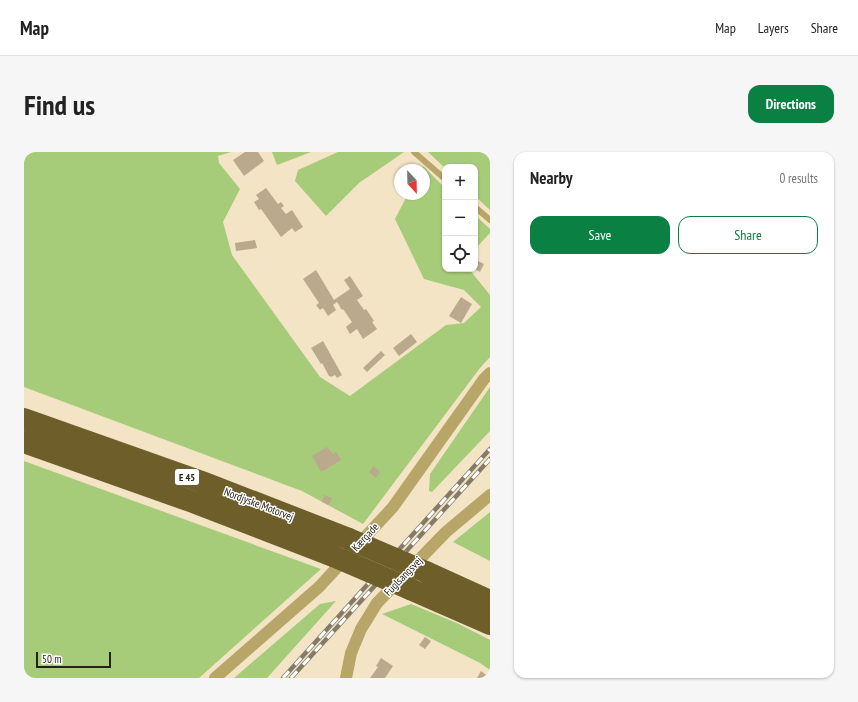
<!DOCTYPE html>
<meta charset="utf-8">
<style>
body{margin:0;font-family:"PT Sans Narrow",sans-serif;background:#f6f6f6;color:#222}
.controls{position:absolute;right:12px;top:12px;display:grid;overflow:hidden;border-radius:8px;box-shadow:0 1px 3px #0004}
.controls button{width:36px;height:36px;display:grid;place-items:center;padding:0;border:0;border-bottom:1px solid #e0e0e0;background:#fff;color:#222;font:20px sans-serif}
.compass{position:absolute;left:370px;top:12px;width:36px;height:36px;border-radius:50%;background:#fff;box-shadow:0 1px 3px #0004;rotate:158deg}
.scale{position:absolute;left:12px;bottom:10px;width:75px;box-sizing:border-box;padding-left:4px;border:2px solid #262116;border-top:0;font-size:11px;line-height:14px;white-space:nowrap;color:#262116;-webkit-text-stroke:3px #fff;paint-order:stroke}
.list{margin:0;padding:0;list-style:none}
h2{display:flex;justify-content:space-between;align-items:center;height:52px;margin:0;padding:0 16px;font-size:17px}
h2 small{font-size:13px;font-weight:400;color:#767676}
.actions{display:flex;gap:8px;padding:12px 16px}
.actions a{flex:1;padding:9px 0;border:1px solid #0b8043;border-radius:12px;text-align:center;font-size:14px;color:#0b8043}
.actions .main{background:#0b8043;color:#fff}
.icon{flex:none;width:22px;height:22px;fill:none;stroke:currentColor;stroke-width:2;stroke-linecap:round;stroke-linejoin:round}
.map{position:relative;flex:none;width:466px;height:526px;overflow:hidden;border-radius:12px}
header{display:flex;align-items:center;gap:24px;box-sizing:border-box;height:56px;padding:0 20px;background:#fff;border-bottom:1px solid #e0e0e0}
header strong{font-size:19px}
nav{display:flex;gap:22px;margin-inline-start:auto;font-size:14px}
.intro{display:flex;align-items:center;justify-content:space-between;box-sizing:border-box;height:96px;padding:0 24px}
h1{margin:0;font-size:28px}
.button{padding:10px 18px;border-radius:12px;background:#0b8043;color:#fff;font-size:14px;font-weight:700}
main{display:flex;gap:24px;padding:0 24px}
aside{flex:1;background:#fff;border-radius:12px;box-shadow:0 1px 3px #0004}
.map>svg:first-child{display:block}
.green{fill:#a6cb79}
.building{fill:#bba98e}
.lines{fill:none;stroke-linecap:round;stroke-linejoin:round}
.lane{stroke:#b8a668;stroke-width:6}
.street{stroke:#b8a668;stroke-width:12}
.highway{stroke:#6e5e29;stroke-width:22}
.rail-casing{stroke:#857b68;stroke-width:4.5}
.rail{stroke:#fff;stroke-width:3;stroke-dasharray:9;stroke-linecap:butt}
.highway-bridge{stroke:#6e5e29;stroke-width:22}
.labels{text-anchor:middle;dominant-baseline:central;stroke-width:3;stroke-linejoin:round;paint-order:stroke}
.shield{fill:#fff;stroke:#67645c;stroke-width:1}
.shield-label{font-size:10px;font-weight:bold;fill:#262116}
.street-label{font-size:11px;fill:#262116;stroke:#fff}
</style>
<header>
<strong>Map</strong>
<nav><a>Map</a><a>Layers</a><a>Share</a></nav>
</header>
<div class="intro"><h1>Find us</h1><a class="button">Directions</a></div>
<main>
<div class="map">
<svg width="466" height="526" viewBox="0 0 466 526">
<rect width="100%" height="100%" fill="#f3e4c6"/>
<path class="green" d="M0,0H207L194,4L195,11L216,37L199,70L208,103L296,225L326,244L422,173L440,171L457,155L440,138L400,127L371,67L384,42H400V18H397L399,14L421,36V117H445L466,143V205L456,216L339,372L278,339L0,235Z
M248,0H287L253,13Z
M314,0H380L335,31L302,64L271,29L274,18Z
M404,0H466V58L451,44V15L421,16Z
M451,63L466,77V81L451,97Z
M466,235V279L408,340L405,339L406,322Z
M0,309L297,417L175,526H0Z
M466,360V409L429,390Z
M312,449L243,526H210L296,452Z
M387,452L435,472L466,488V518L456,511L358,462Z"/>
<path class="building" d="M221,0H234L240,9L220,24L209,8Z
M242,36L254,52L257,50L260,54L257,56L262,62L268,58L279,75L271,80L268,76L257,85L237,57L235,58L230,50L235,47L232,43Z
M231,88L233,96L212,99L211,91Z
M451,102L454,104L452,108L460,112L456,120L451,117Z
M292,118L310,148L326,137L320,128L326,124L339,144L333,148L340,158L342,157L350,169L348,170L353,177L339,187L333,177L326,182L322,175L328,170L319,157L318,158L313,150L309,153L312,158L304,164L299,156L296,158L292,153L295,151L279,127Z
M437,145L448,152L437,171L425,164Z
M387,182L393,190L375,204L369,196Z
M299,189L318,223L313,226L311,223L307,225L306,224H305L298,211L297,212L287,196Z
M357,199L361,203L343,220L339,216Z
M303,295L309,302L312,300L317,308L297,320L288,304Z
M350,314L356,320L352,326L345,320Z
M300,343L308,346L305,353L298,350Z
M401,485L407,489L401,497L395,493Z
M357,506L369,514L361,526H346L354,515L352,514Z
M457,519L466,526H453Z"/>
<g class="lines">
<path class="lane" d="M390,0L421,27
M451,55L466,68"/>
<path class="street" d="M191,526L295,435L369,355L460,227L466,221
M322,526L327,501L337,477L353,451L422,380L466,343"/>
<path class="highway" d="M0,267L178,330L325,387
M0,290L169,350L309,404
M402,420L466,449
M386,437L466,472"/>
<defs>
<path id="rail" d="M259,526L466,297
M267,526L466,307"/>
</defs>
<use href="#rail" class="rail-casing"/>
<use href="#rail" class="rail"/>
<path class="highway-bridge" d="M325,387L402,420
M309,404L386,437"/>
</g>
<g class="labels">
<rect class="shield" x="151" y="317" width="24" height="16" rx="3"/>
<g class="shield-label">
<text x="163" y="325">E 45</text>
</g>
<g class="street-label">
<text transform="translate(235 352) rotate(21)">Nordjyske Motorvej</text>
<text transform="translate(341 385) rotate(-47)">Kærgade</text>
<text transform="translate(379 424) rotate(-46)">Fuglsangsvej</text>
</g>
</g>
</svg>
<div class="controls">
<button>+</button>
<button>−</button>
<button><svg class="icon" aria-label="locate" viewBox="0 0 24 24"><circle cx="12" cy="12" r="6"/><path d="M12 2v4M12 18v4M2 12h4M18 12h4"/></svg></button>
</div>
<svg class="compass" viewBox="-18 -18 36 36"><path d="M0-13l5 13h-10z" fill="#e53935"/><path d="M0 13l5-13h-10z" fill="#767676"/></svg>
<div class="scale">50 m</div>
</div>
<aside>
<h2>Nearby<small>0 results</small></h2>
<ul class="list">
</ul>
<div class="actions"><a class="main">Save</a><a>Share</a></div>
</aside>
</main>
